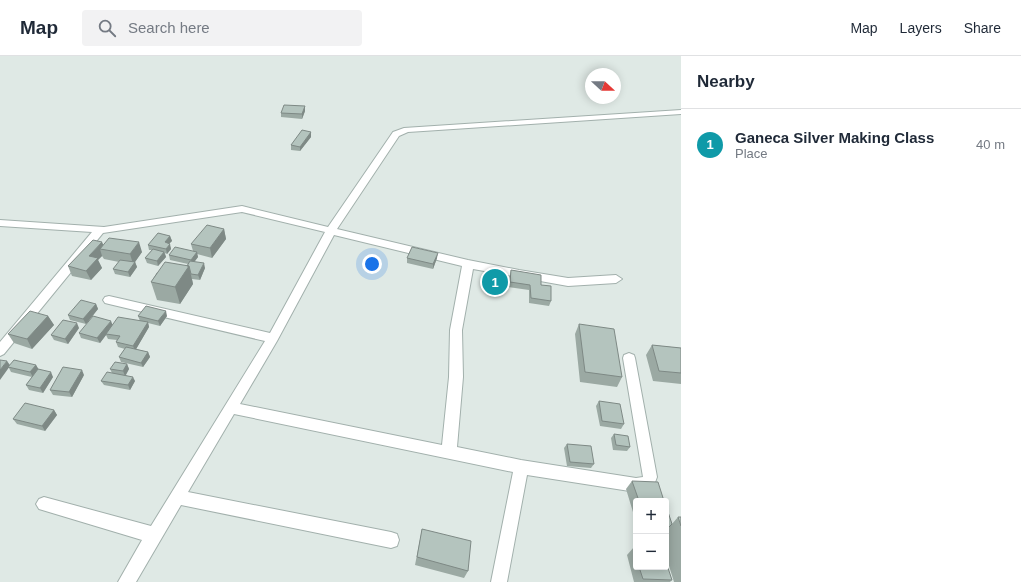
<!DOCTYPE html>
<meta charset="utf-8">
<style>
body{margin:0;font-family:Helvetica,sans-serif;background:#f2f2f3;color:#1f2937}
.controls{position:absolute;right:12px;bottom:12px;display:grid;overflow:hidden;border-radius:4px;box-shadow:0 2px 10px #0003}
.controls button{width:36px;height:36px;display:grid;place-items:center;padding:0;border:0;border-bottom:1px solid #e0e1e3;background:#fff;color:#1f2937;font:20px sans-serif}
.compass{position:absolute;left:585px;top:12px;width:36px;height:36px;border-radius:50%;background:#fff;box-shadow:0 2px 10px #0003;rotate:111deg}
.you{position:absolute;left:372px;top:208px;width:14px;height:14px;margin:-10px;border:3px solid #fff;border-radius:50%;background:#1a73e8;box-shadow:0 0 0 6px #1a73e833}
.badge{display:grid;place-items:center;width:26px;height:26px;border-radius:50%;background:#7b5247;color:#fff;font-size:13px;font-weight:700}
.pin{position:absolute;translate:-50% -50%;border:2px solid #fff;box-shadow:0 1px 4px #0006}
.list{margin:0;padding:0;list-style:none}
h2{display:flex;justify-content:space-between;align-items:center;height:52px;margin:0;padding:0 16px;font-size:17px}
h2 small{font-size:13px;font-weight:400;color:#747a83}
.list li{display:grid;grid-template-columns:26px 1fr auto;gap:12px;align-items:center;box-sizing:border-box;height:72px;padding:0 16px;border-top:1px solid #e0e1e3}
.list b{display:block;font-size:15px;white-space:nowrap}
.list p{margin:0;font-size:13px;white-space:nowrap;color:#747a83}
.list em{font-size:13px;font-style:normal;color:#747a83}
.icon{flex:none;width:22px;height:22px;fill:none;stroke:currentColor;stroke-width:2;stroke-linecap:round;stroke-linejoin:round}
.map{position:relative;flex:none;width:681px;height:526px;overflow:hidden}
header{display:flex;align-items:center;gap:24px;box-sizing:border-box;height:56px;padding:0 20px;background:#fff;border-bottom:1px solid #e0e1e3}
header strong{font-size:19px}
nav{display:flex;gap:22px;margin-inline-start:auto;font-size:14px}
.search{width:280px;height:36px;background:#f2f2f3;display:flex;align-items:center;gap:10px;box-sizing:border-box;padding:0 14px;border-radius:4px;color:#747a83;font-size:15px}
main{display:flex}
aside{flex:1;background:#fff}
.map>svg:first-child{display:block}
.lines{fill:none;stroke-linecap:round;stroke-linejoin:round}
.minor-casing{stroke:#a2b0ac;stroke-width:2}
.minor{fill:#fff;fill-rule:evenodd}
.wall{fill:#9ba9a3}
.shaded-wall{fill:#7e8985}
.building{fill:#b4c4be;stroke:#7e8985}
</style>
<header>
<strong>Map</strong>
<div class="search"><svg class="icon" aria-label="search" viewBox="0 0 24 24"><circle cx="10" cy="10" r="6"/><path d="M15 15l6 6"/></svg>Search here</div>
<nav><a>Map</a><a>Layers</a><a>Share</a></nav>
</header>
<main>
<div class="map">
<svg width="681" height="526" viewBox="0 0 681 526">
<rect width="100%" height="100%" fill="#dfe9e5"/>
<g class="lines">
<defs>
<path id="minor" d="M681,54V58L408,76L399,80L337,173L468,204L519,214L568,222L616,219L622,223L616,227L568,230L473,213L462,274L463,321L457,391L521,404L636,422L643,421L623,302L624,299L629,297L634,299L635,302L657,421L653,432L636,436L527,419L507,526H491L513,416L234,358L188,436L391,476L397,478L399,484L397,490L391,492L181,449L136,526H118L142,484L39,453L36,448L39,443L44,441L151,470L265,285L109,248L105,247L103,244L105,241L109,240L270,277L325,176L242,156L103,177L4,298L0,300V286L92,176L0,170V164L104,171L242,150L328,171L393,76L404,72ZM334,179L462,210L450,274L449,321L442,389L240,348L277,285Z"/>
</defs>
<use href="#minor" class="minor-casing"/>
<use href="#minor" class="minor"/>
</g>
<path class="wall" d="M305,50V55L302,63L281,61V57Z
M311,76V81L300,95L291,94V89Z
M224,173L226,183L212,202L197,198L198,201L194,206L205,212L200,224L192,223L193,228L180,248L157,244L151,226L156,218V217L187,210L188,208L170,204L169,199L193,195L191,188Z
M170,180L172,185L169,187L171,193L167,198L165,197L166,201L158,210L147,207L145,202L152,194H149L148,189Z
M104,189L142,196L135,206L137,211L130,221L115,218L113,213L119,206L104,203L102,200L98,204L102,212L91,224L72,220L68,210Z
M407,202H437L433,213L407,207Z
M511,214L541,229L551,245L549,250L529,247V234L508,231L510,219Z
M491,218L501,232L499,237L488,235Z
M96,248L98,253L86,268L70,264L68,259Z
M48,260L54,269L32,293L14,287L8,278Z
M138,260H167L160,270L148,267L149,271L136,293L148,296L150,301L143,311L121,306L119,301L125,293L118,291L116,286L117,284L108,283L106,279L100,287L81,282L79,277L113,268L140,265Z
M579,268L622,321L617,331L580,326L575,278Z
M79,272L68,288L54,284L51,279Z
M652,289L681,292V328L653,325L646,299Z
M7,305L10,309H36L38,313L53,321L43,337L29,334L26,329L32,321L11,316L9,312Z
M127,308L129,313L126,319L135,325L130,334L104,329L101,325L112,317L110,313Z
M84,319L72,341L53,339L50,334Z
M599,345L624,368L621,373L600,370L596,350Z
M54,354L57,359L45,375L17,368L13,363Z
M614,378L630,391L627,395L613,394L611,382Z
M567,388L594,408L591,412L567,410L564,392Z
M632,425L664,445H636V466L626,433Z
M666,450L672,468L678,461H681V526H674L666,500Z
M422,473L468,515L464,522L415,509Z
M634,491H636V511H666L672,524L670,526H634L627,499Z"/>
<path class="shaded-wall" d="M305,50V55L302,63V58Z
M311,76V81L300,95V91Z
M224,173L226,183L212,202L210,192Z
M170,180L172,185L166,191L165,186Z
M102,186L106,194L100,193L102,200L98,204L102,212L91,224L86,215L89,200Z
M139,186L142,196L135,206L137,211L130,221L128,216L133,208L130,198Z
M170,188L171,193L167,198L166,193Z
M164,196L166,201L158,210L157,205Z
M197,196L198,201L192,209L191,204Z
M438,197L437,202L433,213V208Z
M204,207L205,212L200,224L198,219Z
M189,210L193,228L180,248L175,231Z
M96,248L98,253L86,268L83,263Z
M166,255L167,260L160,270L158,265Z
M48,260L54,269L32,293L27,283Z
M111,265L113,270L106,278V279L100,287L97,282Z
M148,266L149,271L135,295L133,290Z
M77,267L79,272L68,288L65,283Z
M148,296L150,301L143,311L141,307Z
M7,305L10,310L0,324V314Z
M127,308L129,313L125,320L123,315Z
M36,309L39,314L33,321L30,316Z
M82,314L84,319L72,341L69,336Z
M51,316L53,321L43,337L40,332Z
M133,321L135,325L130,334L128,329Z
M54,354L57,359L45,375L42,370Z"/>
<path class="building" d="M284,49L305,50L302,58L281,57Z
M302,74L311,76L300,91L291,89Z
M207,169L224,173L210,192L191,188Z
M158,177L170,180L165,186L170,188L166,193L148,189Z
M109,182L139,186L130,198L100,193Z
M93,184L102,186L89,200L98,202L86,215L68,210Z
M175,191L197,196L191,204L169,199Z
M412,191L438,197L433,208L407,202Z
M153,193L164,196L157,205L145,202Z
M120,204L135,206L128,216L113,213Z
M190,205L204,207L198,219L191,218L189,210H187Z
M165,206L189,210L175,231L151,226Z
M511,214L541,219V229L551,230V245L531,242L530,229L510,226Z
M491,218L502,220L501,232L489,230Z
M81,244L96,248L83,263L68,259Z
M146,250L166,255L158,265L138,260Z
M30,255L48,260L27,283L8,278Z
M93,260L111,265L97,282L79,277Z
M118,261L148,266L133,290L116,286L120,280L106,278Z
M63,264L77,267L65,283L51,279Z
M579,268L614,273L622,321L585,316Z
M652,289L681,292V317L659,315Z
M126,291L148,296L141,307L119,301Z
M0,304L7,305L0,314Z
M14,304L36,309L30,316L8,311Z
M115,306L127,308L123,315L110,313Z
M63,311L82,314L69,336L50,334Z
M38,313L51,316L40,332L26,329Z
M107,316L133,321L128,329L101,325Z
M599,345L620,348L624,368L602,365Z
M25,347L54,354L42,370L13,363Z
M614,378L628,380L630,391L616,389Z
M567,388L591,390L594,408L570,406Z
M632,425L658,426L664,445H639Z
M666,450L672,468L669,471H666Z
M678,461H681V470Z
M422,473L471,485L468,515L417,501Z
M634,491H636V499Z
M666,506L672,524L643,523L639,511H666Z"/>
</svg>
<div class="controls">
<button>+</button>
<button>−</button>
</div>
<svg class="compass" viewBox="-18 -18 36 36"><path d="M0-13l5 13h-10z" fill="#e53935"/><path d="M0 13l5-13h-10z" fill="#747a83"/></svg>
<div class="you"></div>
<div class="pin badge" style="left:495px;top:226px;background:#0f9aa8">1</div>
</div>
<aside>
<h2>Nearby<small></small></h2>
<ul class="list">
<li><span class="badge" style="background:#0f9aa8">1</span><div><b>Ganeca Silver Making Class</b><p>Place</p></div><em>40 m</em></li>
</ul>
</aside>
</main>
